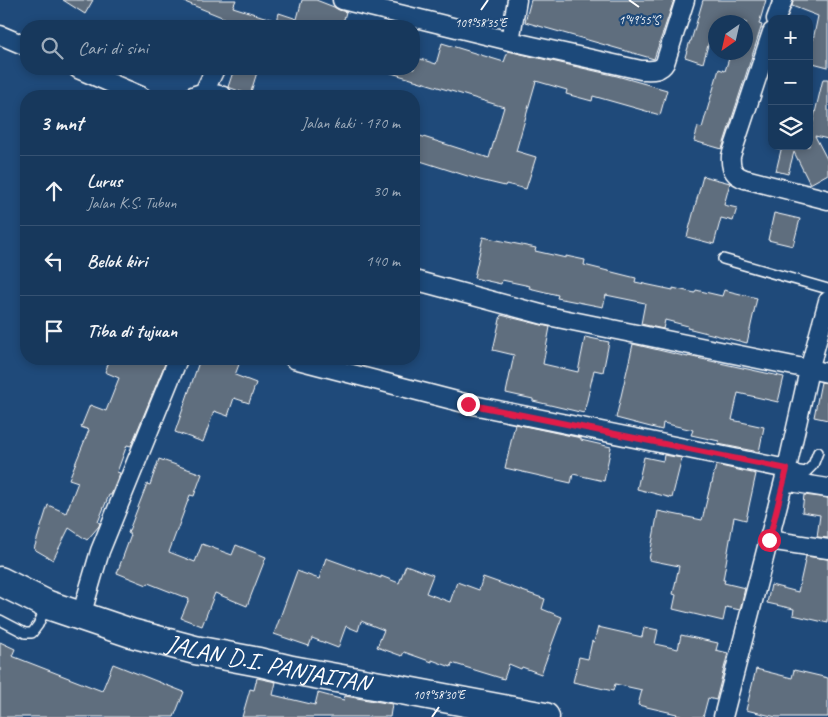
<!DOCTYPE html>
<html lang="id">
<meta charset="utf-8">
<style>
body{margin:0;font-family:Caveat,sans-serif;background:#203f62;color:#f1f3f6}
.controls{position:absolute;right:15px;top:15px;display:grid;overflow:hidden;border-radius:10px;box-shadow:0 2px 8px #0003}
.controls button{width:45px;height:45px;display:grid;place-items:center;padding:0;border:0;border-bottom:1px solid #365272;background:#17385c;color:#f1f3f6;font:25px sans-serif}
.compass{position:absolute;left:708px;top:15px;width:45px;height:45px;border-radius:50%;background:#17385c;box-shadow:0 2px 8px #0003;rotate:214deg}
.stop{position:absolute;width:15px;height:15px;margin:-11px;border:4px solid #e11d48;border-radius:50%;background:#fff}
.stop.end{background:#e11d48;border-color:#fff;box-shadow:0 1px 5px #0008}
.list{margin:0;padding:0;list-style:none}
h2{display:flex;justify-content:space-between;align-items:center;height:65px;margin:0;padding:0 20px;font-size:21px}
h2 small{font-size:16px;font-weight:400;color:#9eacbb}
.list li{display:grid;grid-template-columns:32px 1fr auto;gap:15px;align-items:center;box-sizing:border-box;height:70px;padding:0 20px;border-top:1px solid #365272}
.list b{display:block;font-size:19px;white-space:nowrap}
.list p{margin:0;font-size:16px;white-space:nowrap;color:#9eacbb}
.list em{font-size:16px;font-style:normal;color:#9eacbb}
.icon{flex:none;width:28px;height:28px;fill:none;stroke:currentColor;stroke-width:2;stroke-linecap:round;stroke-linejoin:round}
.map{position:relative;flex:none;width:828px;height:717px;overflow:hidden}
.search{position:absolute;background:#17385c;box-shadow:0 2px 8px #0003;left:20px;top:20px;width:400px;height:55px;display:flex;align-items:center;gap:12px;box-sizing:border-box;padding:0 18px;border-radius:20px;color:#9eacbb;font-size:19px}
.panel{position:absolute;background:#17385c;box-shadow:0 2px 8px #0003;left:20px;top:90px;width:400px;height:275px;border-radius:20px}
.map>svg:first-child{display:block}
.building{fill:#5e6e7e;stroke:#fff}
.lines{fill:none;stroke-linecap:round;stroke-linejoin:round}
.service-casing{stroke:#fff;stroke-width:12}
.minor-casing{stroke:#fff;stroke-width:21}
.trunk-casing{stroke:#fff;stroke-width:31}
.service{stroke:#1f4a7a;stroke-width:9}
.minor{stroke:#1f4a7a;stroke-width:18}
.trunk{stroke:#1f4a7a;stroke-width:28}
.route{stroke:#e11d48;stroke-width:6}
.ticks{fill:none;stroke:#fff;stroke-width:2}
.labels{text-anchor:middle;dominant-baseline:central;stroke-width:4.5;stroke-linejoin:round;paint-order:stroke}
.street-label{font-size:25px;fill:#fff;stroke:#1f4a7a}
.ticks-label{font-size:12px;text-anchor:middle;fill:#fff;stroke:#1f4a7a;stroke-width:4.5;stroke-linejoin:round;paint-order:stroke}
</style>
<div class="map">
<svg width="828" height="717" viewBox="0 0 828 717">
<rect width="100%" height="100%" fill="#1f4a7a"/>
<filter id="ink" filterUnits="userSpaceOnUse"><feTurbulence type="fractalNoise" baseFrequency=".02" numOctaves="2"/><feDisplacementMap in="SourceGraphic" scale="10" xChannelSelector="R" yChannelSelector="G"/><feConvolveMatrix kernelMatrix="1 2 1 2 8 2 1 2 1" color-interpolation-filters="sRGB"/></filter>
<g filter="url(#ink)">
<path class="building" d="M63,0H93L85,14Z
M180,0H236L233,7L277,21L279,13L297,19L302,0H316L334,7L339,10L346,12L342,26H244Z
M531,0H674L654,59L525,22Z
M703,0H766L759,24L762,25L722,149L694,141L698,127L702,128L719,69L725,71L731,52H746V22H716V31L713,39L710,38L703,63L685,57L690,41H691Z
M793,0H828V67L809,62V39L813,40L818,16L792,6Z
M442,43L504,62L508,51L617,76L667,90L660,115L593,96L592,101L566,94L567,90L536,81L516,151L536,157L526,189L506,184L505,186L480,180L414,159V134L489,158L504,107L388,72L389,69H414V57L436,64Z
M234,69H258L250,95L228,87Z
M823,79H828V139L815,136L828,161V174L810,184L794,152L788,174L776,171L782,146H809V138Z
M703,176L730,183L724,205L737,208L733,221L721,218L714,244L687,237Z
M774,213L800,219L793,246L768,240Z
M483,237L536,248L535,251L566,258V256L585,260L584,265L636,278L635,282L673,290V288L695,293L696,290L722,296L724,290L757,298L747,343L687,328L688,326L665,320L663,329L641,324L645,303L606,295L603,307L557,298L558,295L529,288L530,286L502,280L501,284L474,278Z
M501,315L550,327L543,364L578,372L585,337L609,342L603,372L594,370L584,413L533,401V399L506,393L514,355L493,350Z
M633,344L688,357V356L784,377L778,402L738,393L732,420L764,427L759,452L718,444L719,441L691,435L693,430L663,423L662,430L616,418Z
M110,359H167L131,446L127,445L117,472L120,473L111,495H109L98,522L100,523L99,526L87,540L69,528L53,560L34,549L48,505L66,513L78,482L69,479L89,430L81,427L90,405L106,411L119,378L105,372Z
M200,359H241L235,375L256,383L249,403L234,398L228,416L214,411L203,442L175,432Z
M821,382L828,383V420L814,417Z
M515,424L581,438V440L611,447L604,481L573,474L571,483L505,468Z
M664,455L682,458L672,498L637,489L644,457L663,461Z
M159,459L202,474L194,496L190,495L169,552L195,562L202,544L232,555L236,545L266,557L247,606L215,593L202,626L181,618L189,599L148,583L147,585L117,573L131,535L128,533L147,484L150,485Z
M716,465L756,474L746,520L734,517L723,580H725L724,583L745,588L740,610L726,607L723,621L673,609L676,595L673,594L679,566L649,560L658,511L702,520L711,483H712Z
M804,495L828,498V538L817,537L820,515L802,512Z
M806,556L828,559V623L793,615L794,609L767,603L771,585L798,592Z
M326,558L381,578V576L399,583L406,565L433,575L426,593L450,602L457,582L479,590L483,577L545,599L542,609L562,617L541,674L522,667L521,669L509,664L504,679L452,663L451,667L432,660V662L404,652L402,656L377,647L384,630L361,621L358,631L346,626L338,648L312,638L309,646L274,634L297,571L319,579Z
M598,627L642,637L644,627L658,630L655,644L678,649L681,635L718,643L716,650L728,653L716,700L708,698L703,717H685L676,715L677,714L638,705L642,690L615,684L613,691L573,682L579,657L588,659L592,641L594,642Z
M0,642L15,649L12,656L102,691L113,664L184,692L174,717H0Z
M756,669L792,678L794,670L828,678V717H776L746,710Z
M257,678L276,682L273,695L315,705L318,693L344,700L345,696L392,704L390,717H242L250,689L254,690Z"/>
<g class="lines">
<defs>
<path id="service" d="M723,259L828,289
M787,469L806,472L813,465L818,452
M0,620L25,633H32L38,625L46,607"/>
<path id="minor" d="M342,0L510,41
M517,0L510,41L641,70C650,70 660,72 665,63L685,0
M776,19L783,0
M772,32L731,156C730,168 733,175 745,179L828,200
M0,35L26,46
M78,69L141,96
M204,92L215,69
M193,96C203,91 212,93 223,96
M414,280L548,316L828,373
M294,359L468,404L787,469
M784,481L828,488
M769,540L828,549
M81,616L100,551L178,359
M723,717L785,477L809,370L828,301"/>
<g id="trunk">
<path id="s1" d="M0,581L48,605L131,633L195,650L259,662L292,670L391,688L545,717"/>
</g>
</defs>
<use href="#service" class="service-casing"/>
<use href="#minor" class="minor-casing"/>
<use href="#trunk" class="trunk-casing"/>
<use href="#service" class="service"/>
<use href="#minor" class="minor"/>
<use href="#trunk" class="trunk"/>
</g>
</g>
<g class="lines" filter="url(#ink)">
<path class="route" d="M468,404L787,469L769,540"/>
</g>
<path class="ticks" d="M629,0L639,7M481,10L488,0M432,717L439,707"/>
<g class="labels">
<g class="street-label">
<text stroke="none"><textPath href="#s1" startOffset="282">JALAN D.I. PANJAITAN</textPath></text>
</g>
</g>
<g class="ticks-label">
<text x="639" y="24">1°49'55"S</text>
<text x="481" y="27">109°58'35"E</text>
<text x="439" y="699">109°58'30"E</text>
</g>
</svg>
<div class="controls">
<button>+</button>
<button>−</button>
<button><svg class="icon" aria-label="layers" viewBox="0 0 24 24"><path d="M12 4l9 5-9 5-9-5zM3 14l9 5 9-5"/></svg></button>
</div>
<svg class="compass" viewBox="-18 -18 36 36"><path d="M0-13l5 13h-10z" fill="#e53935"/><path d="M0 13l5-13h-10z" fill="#9eacbb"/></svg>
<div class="stop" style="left:769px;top:540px"></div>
<div class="stop end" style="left:468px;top:404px"></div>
<div class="search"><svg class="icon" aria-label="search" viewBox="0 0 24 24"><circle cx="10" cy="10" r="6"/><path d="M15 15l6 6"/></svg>Cari di sini</div>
<section class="panel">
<h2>3 mnt<small>Jalan kaki · 170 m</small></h2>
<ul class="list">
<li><svg class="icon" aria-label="ahead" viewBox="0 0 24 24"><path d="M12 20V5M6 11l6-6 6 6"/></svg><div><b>Lurus</b><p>Jalan K.S. Tubun</p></div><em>30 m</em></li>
<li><svg class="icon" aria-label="left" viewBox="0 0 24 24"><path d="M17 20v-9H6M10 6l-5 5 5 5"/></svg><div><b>Belok kiri</b></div><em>140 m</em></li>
<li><svg class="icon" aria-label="arrive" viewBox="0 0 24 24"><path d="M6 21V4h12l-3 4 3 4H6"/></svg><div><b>Tiba di tujuan</b></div></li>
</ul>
</section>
</div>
